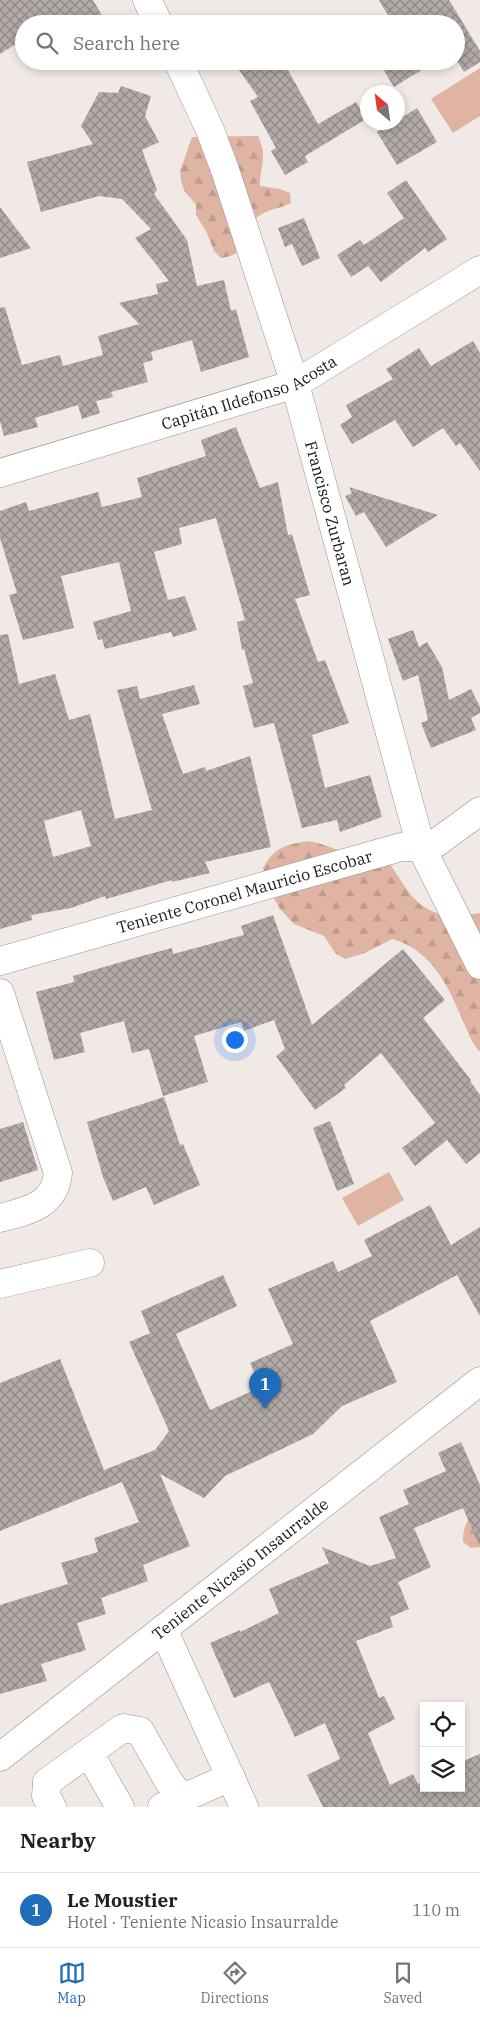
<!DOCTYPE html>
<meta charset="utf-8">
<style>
body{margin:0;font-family:"IBM Plex Serif",serif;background:#f6f6f6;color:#202124}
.controls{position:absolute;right:15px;bottom:15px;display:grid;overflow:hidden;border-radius:0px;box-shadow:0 2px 8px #0003}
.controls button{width:45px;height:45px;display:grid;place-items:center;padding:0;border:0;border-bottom:1px solid #e0e0e0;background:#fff;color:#202124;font:25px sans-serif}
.compass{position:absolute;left:360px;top:85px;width:45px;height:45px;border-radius:50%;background:#fff;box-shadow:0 2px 8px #0003;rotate:331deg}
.you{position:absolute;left:234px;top:1039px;width:18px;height:18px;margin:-12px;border:4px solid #fff;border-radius:50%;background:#1a73e8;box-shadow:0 0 0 8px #1a73e833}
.badge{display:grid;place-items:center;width:32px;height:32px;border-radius:50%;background:#216bbb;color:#fff;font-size:16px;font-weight:700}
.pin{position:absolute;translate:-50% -41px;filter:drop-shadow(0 1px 2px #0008)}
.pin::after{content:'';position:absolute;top:26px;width:18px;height:15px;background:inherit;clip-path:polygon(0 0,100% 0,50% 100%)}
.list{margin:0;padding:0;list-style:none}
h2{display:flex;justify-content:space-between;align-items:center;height:65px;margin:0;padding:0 20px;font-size:21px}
h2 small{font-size:16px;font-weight:400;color:#757577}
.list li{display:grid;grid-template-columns:32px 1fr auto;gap:15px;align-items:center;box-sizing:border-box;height:75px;padding:0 20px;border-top:1px solid #e0e0e0}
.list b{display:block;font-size:19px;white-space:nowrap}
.list p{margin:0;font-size:16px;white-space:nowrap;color:#757577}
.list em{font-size:16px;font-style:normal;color:#757577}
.icon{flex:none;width:28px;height:28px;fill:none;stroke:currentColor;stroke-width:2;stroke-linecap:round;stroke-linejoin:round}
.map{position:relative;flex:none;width:480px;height:1807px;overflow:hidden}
.search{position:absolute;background:#fff;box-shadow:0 2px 8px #0003;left:15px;right:15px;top:15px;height:55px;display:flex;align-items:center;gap:12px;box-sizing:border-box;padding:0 18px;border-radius:28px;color:#757577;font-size:19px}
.sheet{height:140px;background:#fff}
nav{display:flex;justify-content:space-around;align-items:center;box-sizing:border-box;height:70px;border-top:1px solid #e0e0e0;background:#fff;font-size:14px;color:#757577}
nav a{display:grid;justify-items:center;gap:2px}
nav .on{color:#216bbb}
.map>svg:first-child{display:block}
.forest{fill:url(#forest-firs)}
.pitch{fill:#e0b4a2}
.building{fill:url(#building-cross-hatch);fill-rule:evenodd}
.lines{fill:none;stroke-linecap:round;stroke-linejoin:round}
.minor-casing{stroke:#98918e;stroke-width:29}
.minor{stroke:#fff;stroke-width:28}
.labels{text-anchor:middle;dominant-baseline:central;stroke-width:5;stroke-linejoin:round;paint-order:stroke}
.street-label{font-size:16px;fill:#1b1817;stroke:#fff7f3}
</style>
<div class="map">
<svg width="480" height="1807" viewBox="0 0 480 1807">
<defs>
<pattern id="forest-firs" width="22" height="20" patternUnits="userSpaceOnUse" patternTransform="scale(1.25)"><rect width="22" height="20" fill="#e0b4a2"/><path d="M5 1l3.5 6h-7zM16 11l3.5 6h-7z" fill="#c09a8b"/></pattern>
<pattern id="building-cross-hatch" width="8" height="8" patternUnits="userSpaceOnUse" patternTransform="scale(1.25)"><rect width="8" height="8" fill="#b2aaa7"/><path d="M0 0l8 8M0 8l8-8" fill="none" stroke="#908987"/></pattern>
</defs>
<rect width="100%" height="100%" fill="#f1e9e6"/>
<path class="forest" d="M258,136C268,158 260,164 260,186L280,189L290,193L291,203C280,209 265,209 255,219C239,235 251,254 221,258L214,251L207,233L196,215V205L184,190L181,181L180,171L192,137Z
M307,841L318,843L359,857L387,859C415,903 423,922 480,913V1052C472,1044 468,1032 463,1021C448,986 432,950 392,939L365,953L345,959L335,953L324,936L294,924L280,909L268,888L263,868C275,847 285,845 307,841Z
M480,1513V1547L471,1548L463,1542C463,1528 466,1517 480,1513Z"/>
<path class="pitch" d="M480,68V116L453,133L431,99Z
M389,1172L404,1200L358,1226L342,1198Z"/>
<path class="building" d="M0,0H93L107,24H24V39L0,54Z
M379,0H449L480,51V62L464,72L456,59V24H393Z
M250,61H283L318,124L356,102L366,119L305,156L308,162L285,175L271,151L276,148L250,101L258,97L239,70Z
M378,61H436L394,87Z
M121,86L151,96L145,116L159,142L142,150L157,190L154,194L187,240L197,286L224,280L231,311L236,309L249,357L201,372L192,340L151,352L153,360L143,363L148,382L111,392L113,397L96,401L100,413L82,419L78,405L35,418L38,427L4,436L0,421V308L5,307L22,365L60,355L63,366L103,355L98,336L139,324L119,303L158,294L156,284L169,281L135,238L151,229L122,199L99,196L41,212L27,162L93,144L81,126L99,92L118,93Z
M417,108L437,142L397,165L377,132L393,122H398V120Z
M406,180L447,239L428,252L425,248L381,282L368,266L351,277L337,255L360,240L364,245L404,218L387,193Z
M0,207L31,248L0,258Z
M304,218L320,258L302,266L292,244L285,247L278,228Z
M473,341L480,353V471L460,443L456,446L443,428L413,447L395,420L352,444L340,425L352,417L346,405L393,379L386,369L419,348L431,366Z
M236,427L260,488L278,482L288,535L292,534L310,595L295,599L318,662L325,660L349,723L312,735L325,788L370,775L382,817L340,832L337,820L302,828L274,723L254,728L243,686L253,683L244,649L242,650L237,622L245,620L216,518L179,528L182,544L154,552L168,600L185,596L197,630L173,637L171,632L105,649L102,639L98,640L93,622L131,611L119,562L61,576L74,628L23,640L9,595L17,593L0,538V511L26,502L29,511L98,492L102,507L142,497L137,478L206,456L201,440Z
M349,487L438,515L386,547L364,512L356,516L345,496L352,493Z
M413,630L419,647L427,642L442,667L449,700L471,689L480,707V713L471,718L476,730L431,748L421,723L428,720L418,675L403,681L388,639Z
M8,634L19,684L55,674L69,720L90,714L115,819L152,810L117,690L137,686L140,699L194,685L200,704L162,714L183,774L205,767L206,771L250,756L271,847L205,862L210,873L172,882V880L106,899L105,896L71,908L31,915L32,920L0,929V635ZM81,810L91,846L53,857L44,821Z
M273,915L312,1025L403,949L445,1000L423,1018L471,1080L470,1081L480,1095V1153L466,1164L447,1140L415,1166L402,1148L435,1123L381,1053L344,1085L346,1088L315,1110L276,1056L285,1049L274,1020L244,1031L241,1022L194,1036L208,1082L163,1096L149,1049L132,1053L124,1021L80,1033L85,1052L54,1060L36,992L74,982L73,976L142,956L172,948L173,954L244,935L241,926Z
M164,1097L180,1145L183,1144L200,1185L154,1205L146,1187L113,1201L103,1177L87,1122Z
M330,1121L354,1184L337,1191L313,1128Z
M23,1122L38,1170L0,1182V1129Z
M430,1205L451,1245L480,1227V1316L457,1275L370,1321L397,1382L342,1406L313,1434L225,1476L204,1498L160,1474L190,1546L143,1565L148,1581L101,1598L106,1614L77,1623L86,1650L41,1664L47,1681L0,1694V1605L68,1584L61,1563L98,1552L94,1538L139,1522L122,1482L0,1531V1383L60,1359L104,1470L155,1450L169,1431L129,1342L150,1333L141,1311L223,1275L237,1306L176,1334L210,1410L261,1387L250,1363L293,1344L268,1289L333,1261L338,1272L372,1256L364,1240Z
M461,1442L480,1485V1547L463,1508L414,1528L431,1567L398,1582L409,1609L390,1617L393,1627L356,1641L379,1698L384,1696L395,1719L368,1733L390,1785L413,1774L418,1784L424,1782V1788H461V1762L480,1754V1807H323L307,1775L340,1759L325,1723L295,1737L269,1682L234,1698L210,1643L240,1630V1632L279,1613L269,1589L329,1563L322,1547L370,1566L396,1558L379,1517L409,1504L403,1490L446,1471L438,1453Z"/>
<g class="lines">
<defs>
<g id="minor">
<path d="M147,0L159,24"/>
<path id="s1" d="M178,61L210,130L225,170L295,384L421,847L480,965"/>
<path id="s2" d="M0,473L295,384L480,270"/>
<path id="s3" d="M0,961L401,847H421L436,843L480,811"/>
<path d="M0,993L58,1173C55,1206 27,1211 0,1218"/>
<path d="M0,1284L90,1263"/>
<path d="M163,1629L244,1807"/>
<path d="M89,1753L120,1807"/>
<path id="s4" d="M0,1757L480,1381"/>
<path d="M52,1807L46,1796L47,1782L123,1728L140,1731L169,1782L182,1798"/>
<path d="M162,1807L231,1777"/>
</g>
</defs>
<use href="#minor" class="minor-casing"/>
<use href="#minor" class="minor"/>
</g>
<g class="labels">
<g class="street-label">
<text stroke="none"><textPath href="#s2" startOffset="262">Capitán Ildefonso Acosta</textPath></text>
<text stroke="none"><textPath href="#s1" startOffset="478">Francisco Zurbaran</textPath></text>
<text stroke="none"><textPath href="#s3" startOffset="254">Teniente Coronel Mauricio Escobar</textPath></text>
<text stroke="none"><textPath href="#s4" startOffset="305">Teniente Nicasio Insaurralde</textPath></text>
</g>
</g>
</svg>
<div class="controls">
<button><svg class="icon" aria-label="locate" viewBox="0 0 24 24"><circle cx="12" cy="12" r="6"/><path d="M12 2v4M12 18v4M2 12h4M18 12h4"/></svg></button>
<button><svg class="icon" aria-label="layers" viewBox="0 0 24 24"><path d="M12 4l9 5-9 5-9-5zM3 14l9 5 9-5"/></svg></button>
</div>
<svg class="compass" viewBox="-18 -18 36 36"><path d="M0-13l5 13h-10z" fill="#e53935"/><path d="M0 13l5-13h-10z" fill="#757577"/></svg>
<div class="you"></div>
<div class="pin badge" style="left:265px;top:1409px">1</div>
<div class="search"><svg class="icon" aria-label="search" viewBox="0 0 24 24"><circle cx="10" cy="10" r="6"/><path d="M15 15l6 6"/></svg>Search here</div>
</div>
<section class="sheet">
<h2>Nearby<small></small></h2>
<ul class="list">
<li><span class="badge">1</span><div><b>Le Moustier</b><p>Hotel · Teniente Nicasio Insaurralde</p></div><em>110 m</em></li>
</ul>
</section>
<nav>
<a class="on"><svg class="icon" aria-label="map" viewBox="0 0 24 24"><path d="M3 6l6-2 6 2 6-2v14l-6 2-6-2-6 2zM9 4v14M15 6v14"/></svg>Map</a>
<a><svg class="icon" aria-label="directions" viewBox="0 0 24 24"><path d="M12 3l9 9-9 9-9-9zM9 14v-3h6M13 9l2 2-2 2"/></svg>Directions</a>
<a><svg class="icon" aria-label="saved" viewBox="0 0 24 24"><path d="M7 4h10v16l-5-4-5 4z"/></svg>Saved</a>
</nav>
